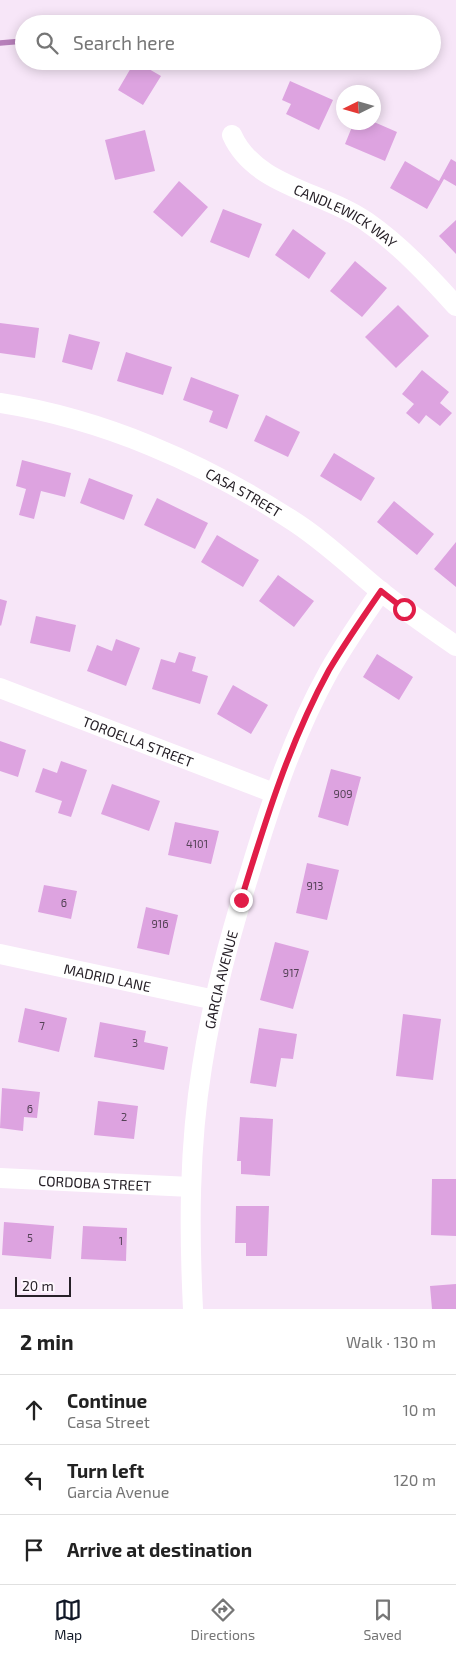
<!DOCTYPE html>
<meta charset="utf-8">
<style>
body{margin:0;font-family:"Exo 2",sans-serif;background:#f2f2f2;color:#222}
.compass{position:absolute;left:336px;top:85px;width:45px;height:45px;border-radius:50%;background:#fff;box-shadow:0 2px 12px #0003;rotate:265deg}
.scale{position:absolute;left:15px;bottom:12px;width:56px;box-sizing:border-box;padding-left:5px;border:2px solid #272128;border-top:0;font-size:14px;line-height:18px;white-space:nowrap;color:#272128;-webkit-text-stroke:4px #fef7fe;paint-order:stroke}
.stop{position:absolute;width:15px;height:15px;margin:-11px;border:4px solid #e11d48;border-radius:50%;background:#fff}
.stop.end{background:#e11d48;border-color:#fff;box-shadow:0 1px 5px #0008}
.list{margin:0;padding:0;list-style:none}
h2{display:flex;justify-content:space-between;align-items:center;height:65px;margin:0;padding:0 20px;font-size:21px}
h2 small{font-size:16px;font-weight:400;color:#767676}
.list li{display:grid;grid-template-columns:32px 1fr auto;gap:15px;align-items:center;box-sizing:border-box;height:70px;padding:0 20px;border-top:1px solid #e0e0e0}
.list b{display:block;font-size:19px;white-space:nowrap}
.list p{margin:0;font-size:16px;white-space:nowrap;color:#767676}
.list em{font-size:16px;font-style:normal;color:#767676}
.icon{flex:none;width:28px;height:28px;fill:none;stroke:currentColor;stroke-width:2;stroke-linecap:round;stroke-linejoin:round}
.map{position:relative;flex:none;width:456px;height:1309px;overflow:hidden}
.search{position:absolute;background:#fff;box-shadow:0 2px 12px #0003;left:15px;right:15px;top:15px;height:55px;display:flex;align-items:center;gap:12px;box-sizing:border-box;padding:0 18px;border-radius:28px;color:#767676;font-size:19px}
.sheet{height:275px;background:#fff}
nav{display:flex;justify-content:space-around;align-items:center;box-sizing:border-box;height:70px;border-top:1px solid #e0e0e0;background:#fff;font-size:14px;color:#767676}
nav a{display:grid;justify-items:center;gap:2px}
nav .on{color:#111827}
.map>svg:first-child{display:block}
.lines{fill:none;stroke-linecap:round;stroke-linejoin:round}
.stream{stroke:#b77fba;stroke-width:5.5}
.building{fill:#dda3e0}
.minor{stroke:#fff;stroke-width:20}
.route{stroke:#e11d48;stroke-width:6}
.labels{text-anchor:middle;dominant-baseline:central;stroke-width:4.5;stroke-linejoin:round;paint-order:stroke}
.number-label{font-size:11px;fill:#544256}
.street-label{font-size:14px;fill:#272128;stroke:#fef7fe}
</style>
<div class="map">
<svg width="456" height="1309" viewBox="0 0 456 1309">
<rect width="100%" height="100%" fill="#f7e6f8"/>
<g class="lines">
<path class="stream" d="M0,43L24,41"/>
</g>
<path class="building" d="M232,18H275V24H232Z
M135,61L161,76L143,105L118,90Z
M290,81L333,100L319,130L286,114L291,104L282,100Z
M354,122H374L397,132L385,161L345,144Z
M145,130L155,171L115,180L105,140Z
M451,159L456,162V186L444,179L427,209L390,188L405,161L439,181Z
M179,181L208,207L182,237L153,212Z
M223,209L262,224L249,258L210,242Z
M456,220V254L439,236Z
M293,229L326,253L309,279L275,255Z
M355,261L387,288L362,317L330,291Z
M398,305L429,336L396,368L365,337Z
M0,323L39,328L35,358L0,353Z
M69,334L100,342L92,370L62,362Z
M126,352L172,367L163,395L117,381Z
M422,370L449,392L440,403L452,413L440,426L426,415L419,424L406,413L414,404L402,394Z
M191,377L239,395L227,429L209,422L213,411L183,400Z
M266,415L300,432L288,457L254,441Z
M334,453L375,478L361,501L320,476Z
M22,460L71,473L65,497L41,491L34,519L19,515L26,489L16,486Z
M89,478L133,495L124,520L80,503Z
M157,498L208,523L195,549L144,525Z
M394,501L434,534L417,555L377,522Z
M217,535L259,560L243,587L201,562Z
M456,542V587L434,569Z
M278,575L314,601L294,627L259,601Z
M0,599L7,601L1,626L0,625Z
M36,616L76,625L70,652L30,643Z
M116,639L140,648L126,686L87,671L97,645L112,651Z
M179,652L196,657L192,671L208,676L200,704L152,689L161,659L175,663Z
M377,654L413,677L399,700L363,677Z
M233,685L268,705L251,734L217,714Z
M0,741L26,750L18,777L0,771Z
M61,761L87,770L71,817L58,813L62,801L35,792L43,768L57,773Z
M331,769L361,777L348,826L318,817Z
M112,784L160,801L149,831L101,814Z
M175,822L219,831L211,864L168,855Z
M307,863L339,870L327,920L296,913Z
M44,885L77,891L71,919L38,912Z
M146,907L178,915L169,955L137,948Z
M275,942L309,951L293,1009L260,1000Z
M25,1008L67,1018L59,1052L18,1042Z
M403,1014L441,1019L433,1080L396,1076Z
M100,1022L146,1031L144,1042L168,1047L164,1070L94,1057Z
M259,1028L297,1034L293,1059L281,1058L276,1087L250,1083Z
M2,1088L40,1092L37,1118L24,1117L23,1131L0,1128Z
M98,1101L138,1106L134,1139L94,1135Z
M240,1117L273,1119L270,1176L241,1174V1161H237Z
M432,1179H456V1236L431,1235Z
M236,1206H269L267,1256H246V1243H235Z
M4,1222L54,1226L51,1259L2,1255Z
M83,1226L127,1228L126,1261L81,1259Z
M456,1284V1309H432L430,1286Z"/>
<g class="lines">
<g class="minor">
<path id="s1" d="M232,135C255,187 325,192 367,222C400,245 430,277 456,306"/>
<path id="s2" d="M0,403C103,419 203,463 290,519C322,539 350,566 379,590C404,610 430,628 456,646"/>
<path id="s3" d="M0,688L274,793"/>
<path id="s4" d="M0,954L215,1000"/>
<path id="s5" d="M0,1178L191,1187"/>
<path id="s6" d="M193,1309C189,1228 189,1147 202,1067C212,1001 230,935 250,872C271,802 294,734 329,671C345,643 363,617 381,591"/>
</g>
</g>
<g class="lines">
<path class="route" d="M241,900C265,822 289,743 329,670C345,643 363,617 381,591L404,609"/>
</g>
<g class="labels">
<g class="number-label">
<text x="343" y="793">909</text>
<text x="197" y="843">4101</text>
<text x="315" y="885">913</text>
<text x="64" y="902">6</text>
<text x="160" y="923">916</text>
<text x="291" y="972">917</text>
<text x="42" y="1025">7</text>
<text x="135" y="1042">3</text>
<text x="30" y="1108">6</text>
<text x="124" y="1116">2</text>
<text x="30" y="1237">5</text>
<text x="121" y="1240">1</text>
</g>
<g class="street-label">
<text stroke="none"><textPath href="#s1" startOffset="142">CANDLEWICK WAY</textPath></text>
<text stroke="none"><textPath href="#s2" startOffset="261">CASA STREET</textPath></text>
<text stroke="none"><textPath href="#s3" startOffset="148">TOROELLA STREET</textPath></text>
<text stroke="none"><textPath href="#s4" startOffset="110">MADRID LANE</textPath></text>
<text stroke="none"><textPath href="#s6" startOffset="332">GARCIA AVENUE</textPath></text>
<text stroke="none"><textPath href="#s5" startOffset="95">CORDOBA STREET</textPath></text>
</g>
</g>
</svg>
<svg class="compass" viewBox="-18 -18 36 36"><path d="M0-13l5 13h-10z" fill="#e53935"/><path d="M0 13l5-13h-10z" fill="#767676"/></svg>
<div class="scale">20 m</div>
<div class="stop" style="left:404px;top:609px"></div>
<div class="stop end" style="left:241px;top:900px"></div>
<div class="search"><svg class="icon" aria-label="search" viewBox="0 0 24 24"><circle cx="10" cy="10" r="6"/><path d="M15 15l6 6"/></svg>Search here</div>
</div>
<section class="sheet">
<h2>2 min<small>Walk · 130 m</small></h2>
<ul class="list">
<li><svg class="icon" aria-label="ahead" viewBox="0 0 24 24"><path d="M12 20V5M6 11l6-6 6 6"/></svg><div><b>Continue</b><p>Casa Street</p></div><em>10 m</em></li>
<li><svg class="icon" aria-label="left" viewBox="0 0 24 24"><path d="M17 20v-9H6M10 6l-5 5 5 5"/></svg><div><b>Turn left</b><p>Garcia Avenue</p></div><em>120 m</em></li>
<li><svg class="icon" aria-label="arrive" viewBox="0 0 24 24"><path d="M6 21V4h12l-3 4 3 4H6"/></svg><div><b>Arrive at destination</b></div></li>
</ul>
</section>
<nav>
<a class="on"><svg class="icon" aria-label="map" viewBox="0 0 24 24"><path d="M3 6l6-2 6 2 6-2v14l-6 2-6-2-6 2zM9 4v14M15 6v14"/></svg>Map</a>
<a><svg class="icon" aria-label="directions" viewBox="0 0 24 24"><path d="M12 3l9 9-9 9-9-9zM9 14v-3h6M13 9l2 2-2 2"/></svg>Directions</a>
<a><svg class="icon" aria-label="saved" viewBox="0 0 24 24"><path d="M7 4h10v16l-5-4-5 4z"/></svg>Saved</a>
</nav>
